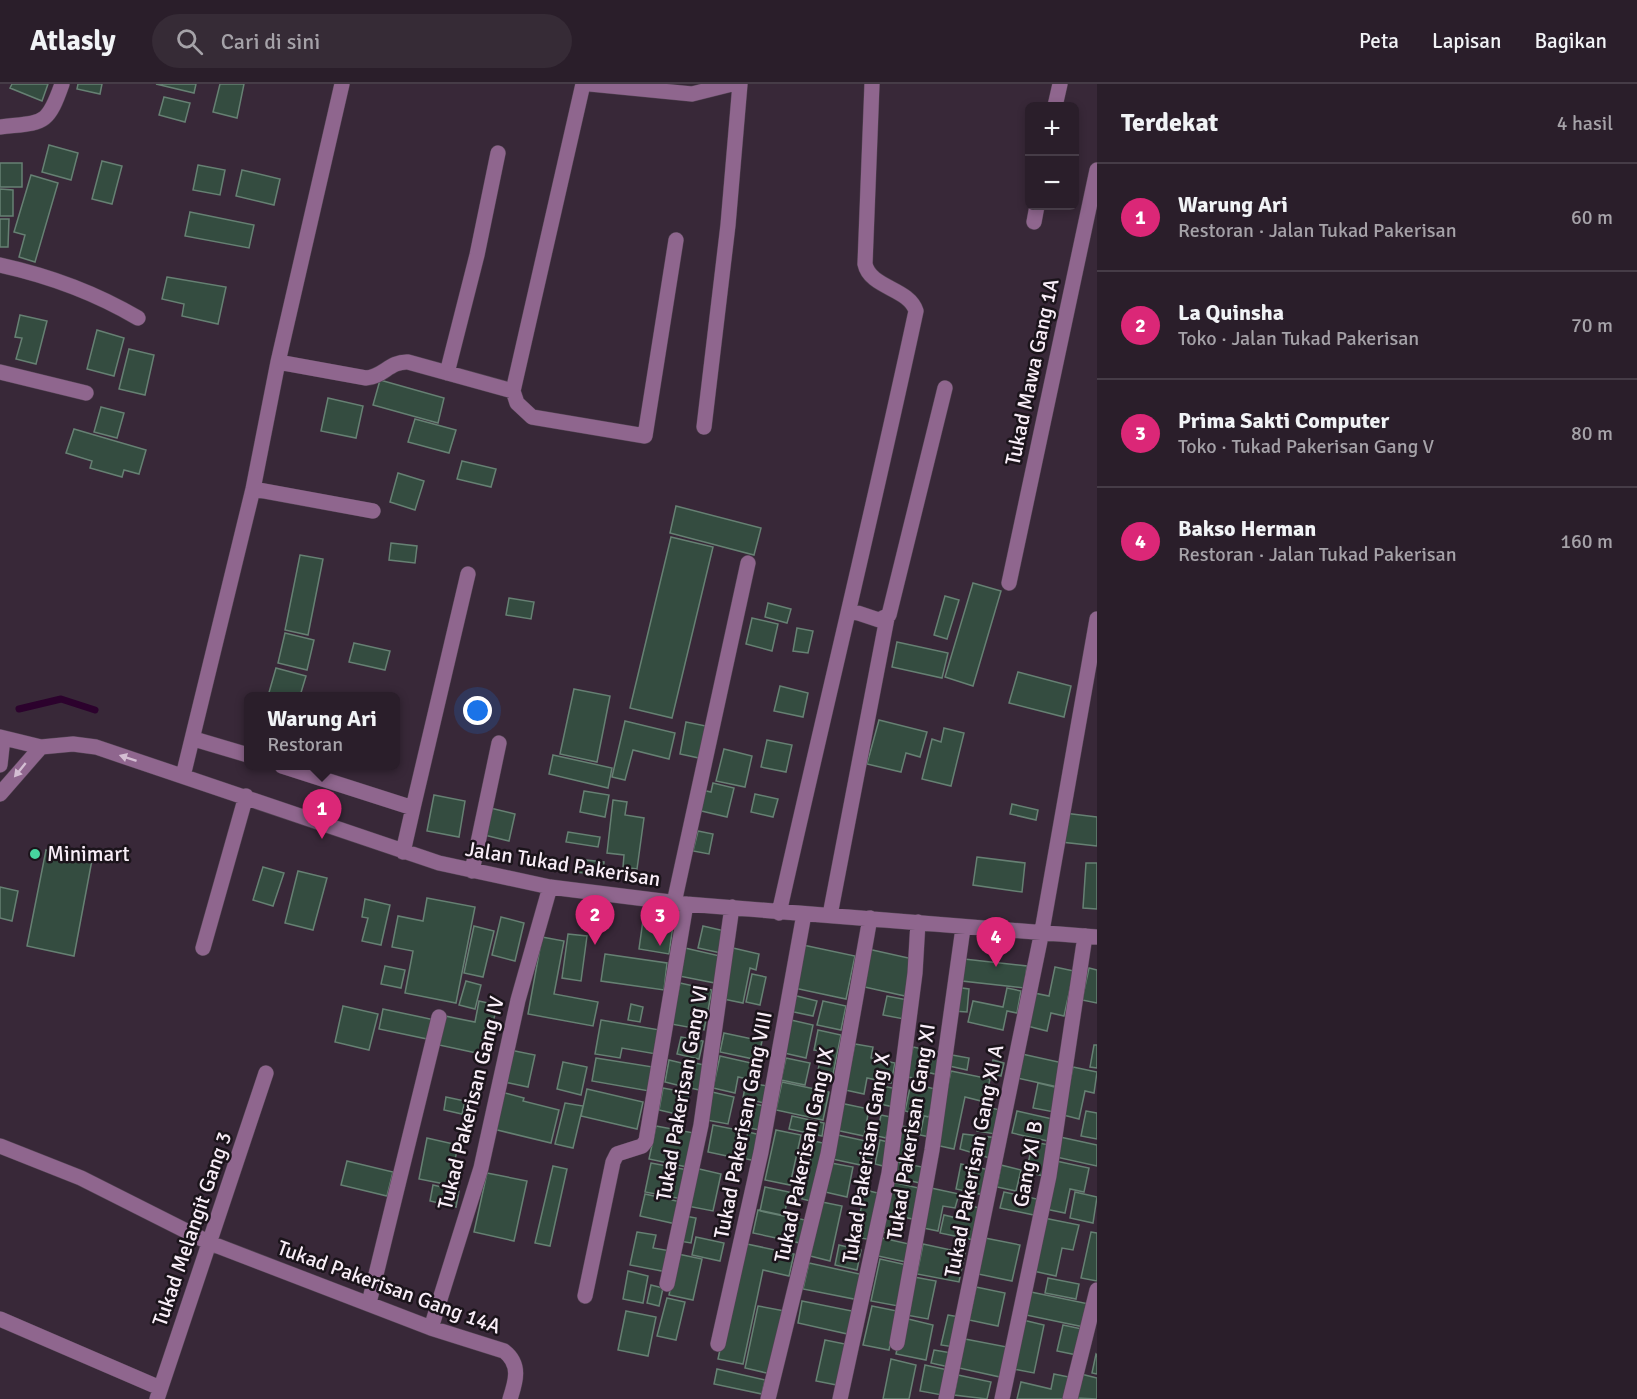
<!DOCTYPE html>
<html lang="id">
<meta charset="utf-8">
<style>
body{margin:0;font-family:Signika,sans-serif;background:#362b36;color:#f1f3f6}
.controls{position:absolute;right:18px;top:18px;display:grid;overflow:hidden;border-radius:9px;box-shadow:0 3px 9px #0003}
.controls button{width:54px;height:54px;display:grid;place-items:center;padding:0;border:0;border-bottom:2px solid #463c47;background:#2a1e2a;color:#f1f3f6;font:30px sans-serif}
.you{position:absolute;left:478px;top:627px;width:21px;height:21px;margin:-15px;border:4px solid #fff;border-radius:50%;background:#1a73e8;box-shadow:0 0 0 9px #1a73e833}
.badge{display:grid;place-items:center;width:39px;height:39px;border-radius:50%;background:#db2777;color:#fff;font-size:20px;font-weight:700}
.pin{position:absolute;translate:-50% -50px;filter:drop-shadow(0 2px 3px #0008)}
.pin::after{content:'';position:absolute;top:32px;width:21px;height:18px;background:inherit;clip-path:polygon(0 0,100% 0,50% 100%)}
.popup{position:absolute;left:244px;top:608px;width:156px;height:78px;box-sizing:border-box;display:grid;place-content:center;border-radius:9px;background:#2a1e2a;filter:drop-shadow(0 2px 4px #0005);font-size:20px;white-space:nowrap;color:#a5a2a8}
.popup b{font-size:22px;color:#f1f3f6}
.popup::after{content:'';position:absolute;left:50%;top:100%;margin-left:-12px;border:12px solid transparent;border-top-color:#2a1e2a}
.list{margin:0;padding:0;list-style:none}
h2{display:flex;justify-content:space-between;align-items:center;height:78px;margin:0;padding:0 24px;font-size:26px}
h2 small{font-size:20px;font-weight:400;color:#a5a2a8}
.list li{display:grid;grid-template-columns:39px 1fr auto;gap:18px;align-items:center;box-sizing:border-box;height:108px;padding:0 24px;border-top:2px solid #463c47}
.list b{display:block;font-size:22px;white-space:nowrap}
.list p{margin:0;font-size:20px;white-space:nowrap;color:#a5a2a8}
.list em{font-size:20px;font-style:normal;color:#a5a2a8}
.icon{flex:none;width:33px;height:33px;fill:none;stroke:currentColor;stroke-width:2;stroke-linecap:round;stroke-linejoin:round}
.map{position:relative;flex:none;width:1097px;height:1315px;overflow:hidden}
header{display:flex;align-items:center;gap:36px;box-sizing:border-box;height:84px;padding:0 30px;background:#2a1e2a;border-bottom:2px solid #463c47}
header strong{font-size:28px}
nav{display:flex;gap:33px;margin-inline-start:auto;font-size:21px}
.search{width:420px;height:54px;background:#362b36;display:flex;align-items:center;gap:15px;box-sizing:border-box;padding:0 21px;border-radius:33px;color:#a5a2a8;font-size:22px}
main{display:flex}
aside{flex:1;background:#2a1e2a}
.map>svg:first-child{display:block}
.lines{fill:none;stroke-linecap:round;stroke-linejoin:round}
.stream{stroke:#2c022d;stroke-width:7}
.building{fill:#344c40;stroke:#668073;stroke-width:1.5}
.minor-casing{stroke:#534453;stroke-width:16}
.minor{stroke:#8f668e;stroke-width:15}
.oneway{fill:#d4bed3}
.poi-dot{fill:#47d49e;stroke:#1b141b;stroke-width:2}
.labels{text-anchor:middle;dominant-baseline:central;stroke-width:5;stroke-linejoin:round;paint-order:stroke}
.street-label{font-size:21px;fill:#f9eef8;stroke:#1b141b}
.poi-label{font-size:21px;fill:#f9eef8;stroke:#1b141b;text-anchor:start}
</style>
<header>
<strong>Atlasly</strong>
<div class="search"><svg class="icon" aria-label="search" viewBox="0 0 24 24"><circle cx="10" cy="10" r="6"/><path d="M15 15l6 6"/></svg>Cari di sini</div>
<nav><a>Peta</a><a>Lapisan</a><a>Bagikan</a></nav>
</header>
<main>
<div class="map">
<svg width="1097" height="1315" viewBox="0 0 1097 1315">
<rect width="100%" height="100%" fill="#382838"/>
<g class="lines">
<path class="stream" d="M19,625L61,615L95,626"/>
</g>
<path class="building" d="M12,0H48L42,17L10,4Z
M78,0H102L100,10L77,5Z
M156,0H196L194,9Z
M220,0H244L237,34L213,28Z
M164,13L190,19L185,38L159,31Z
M49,61L78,69L71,96L42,88Z
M102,77L122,82L112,120L92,115Z
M0,79H22V103H0Z
M198,81L225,86L220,111L193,106Z
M242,86L280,95L274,121L236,112Z
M31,91L58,99L35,178L19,173L25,151L14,148Z
M0,105L13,106V132H0Z
M190,128L254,141L249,164L185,152Z
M0,135H9L8,163H0Z
M167,193L226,203L218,240L182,232L184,220L162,215Z
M20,231L47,237L36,280L16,275L22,254L15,253Z
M97,246L124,254L114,292L87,285Z
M129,265L154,271L145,311L119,305Z
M380,296L444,314L438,339L373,321Z
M328,314L363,322L356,354L321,347Z
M101,323L124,329L117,354L94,348Z
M415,335L456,346L449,369L408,358Z
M74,345L146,366L139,390L124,386L122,393L90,384L92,377L66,369Z
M462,377L496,385L491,403L457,395Z
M398,389L424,397L415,426L390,418Z
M676,422L761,444L754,471L670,449Z
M671,453L713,463L672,634L630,624Z
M391,459L417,462L415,479L389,476Z
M300,471L323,475L308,551L285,546Z
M973,499L1001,507L973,602L945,593Z
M945,512L959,516L947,555L934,551Z
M509,514L534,518L531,535L506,531Z
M768,519L791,525L787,539L765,533Z
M752,534L778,540L772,567L746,560Z
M797,544L813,547L808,569L793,567Z
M285,549L314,556L307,586L278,579Z
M897,558L948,569L942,594L892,583Z
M354,559L390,567L385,586L349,578Z
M276,584L306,592L300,612H268Z
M1018,588L1071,602L1064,633L1009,619Z
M780,602L808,609L803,633L774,627Z
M574,605L610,612L597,678L560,670Z
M879,636L927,648L920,673L906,669L901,688L867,680Z
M625,637L675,649L669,675L633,666L625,696L612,693Z
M686,638L706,642L699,674L680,670Z
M944,644L964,649L951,702L922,695L932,655L941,658Z
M767,656L792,661L786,688L761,683Z
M724,665L752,672L745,703L716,697Z
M553,671L612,684L608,704L549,690Z
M713,699L734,704L727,733L697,726L702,706L711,708Z
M584,707L609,711L605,733L580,728Z
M755,710L778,715L773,733L751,728Z
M434,711L465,717L459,753L427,747Z
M613,716L627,718L625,731L644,734L637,785L623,783L624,771L607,769Z
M1012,720L1038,726L1036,736L1010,730Z
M486,723L515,730L509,757L480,750Z
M1064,729L1097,733V762L1061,758Z
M698,747L713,750L709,770L693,767Z
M568,748L600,753L598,763L566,758Z
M46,766L92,776L74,872L27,862Z
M977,773L1025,779L1022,808L973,801Z
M577,775L604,778L603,791L575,788Z
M1086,779H1097V825L1083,824Z
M263,783L284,789L273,822L253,816Z
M298,787L327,794L313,846L285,839Z
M0,803L18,807L12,837L0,834Z
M427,814L475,823L456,919L405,909L413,867L392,863L398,832L423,837Z
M365,815L390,821L381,861L362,857L368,834L362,833Z
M644,829L674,834L669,870L639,865Z
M501,833L524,839L515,877L492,871Z
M474,842L494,847L483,893L464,889Z
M703,842L725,847L721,869L698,864Z
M568,850L587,852L581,897L562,894Z
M542,853L564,857L554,910L598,918L593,942L528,930Z
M803,861L855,872L846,915L794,904Z
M685,864L720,872L715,899L679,892Z
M733,864L759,870L756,886L750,884L743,919L723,915Z
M868,865L913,875L905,912L860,902Z
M605,870L667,879L664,906L601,897Z
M964,875L1027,882L1024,904L962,897Z
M385,882L405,886L401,904L381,900Z
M1055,883L1074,887L1064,932L1051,929L1047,947L1027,942L1034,909L1049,912Z
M1089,884L1097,886V919L1082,916Z
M752,890L766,893L760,921L746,918Z
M466,897L481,901L475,925L459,921Z
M680,899L712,906L704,946L671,940Z
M955,903L969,905L967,928L953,927Z
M1007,904L1021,907L1017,929L1007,927L1003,946L968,938L973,917L1003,923Z
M793,911L817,917L813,932L789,927Z
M887,912L908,916L904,935L883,931Z
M479,917L497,921L486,971L439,961L445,932L475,938Z
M823,917L846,922L841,946L817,941Z
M631,920L643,923L640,938L628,936Z
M343,922L378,930L369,966L335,958Z
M383,925L435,936L432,956L379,945Z
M601,936L660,946L656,970L622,964L620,974L595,970Z
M791,936L813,941L806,974L784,969Z
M818,946L841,951L832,995L817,991L822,967L814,966Z
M724,949L762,957L758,976L720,968Z
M681,953L703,957L699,975L677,970Z
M855,960L873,963L871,974L895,979L891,999L867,994L864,1010L845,1006Z
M1094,961H1097V984L1090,983Z
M913,963L943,969L939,991L922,987L921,995L907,993Z
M510,966L535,971L528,1003L504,998Z
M1022,970L1063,979L1058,1003L1017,994Z
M952,971L969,974L967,986L949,982Z
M720,972L760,981L757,997L738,993L735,1009L713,1004Z
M596,974L653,983L649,1007L592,997Z
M786,974L810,979L805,1001L781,996Z
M669,976L690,981L685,1003L665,998Z
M993,976L1004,979L1001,992L990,989Z
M563,978L587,983L581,1011L557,1005Z
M695,979L709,982L704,1007L690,1004Z
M1073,983L1097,988L1094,1009L1085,1007L1079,1035L1063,1031Z
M951,987L990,995L985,1018L965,1013L954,1065L935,1061Z
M746,998L767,1002L764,1019L743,1014Z
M782,998L829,1008L823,1036L776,1026Z
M911,999L935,1005L929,1033L905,1027Z
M1038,999L1059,1004L1054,1028L1033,1024Z
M874,1000L897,1005L894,1023L870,1018Z
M663,1004L689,1009L685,1032L659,1026Z
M587,1005L643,1018L637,1045L581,1032Z
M501,1008L524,1014L523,1017L559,1026L551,1059L493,1045Z
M712,1008L734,1013L728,1040L706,1036Z
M446,1013L465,1017L462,1030L444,1026Z
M565,1019L583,1022L573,1064L555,1060Z
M840,1019L869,1025L864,1052L835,1046Z
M753,1020L765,1022L760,1046L748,1044Z
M982,1022L1000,1026L995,1050L977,1047Z
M1017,1027L1057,1036L1052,1058L1012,1049Z
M1086,1027L1097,1029V1055L1081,1052Z
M881,1031L891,1033L886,1054L877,1052Z
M792,1032L824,1039L822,1052L789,1045Z
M924,1032L934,1034L930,1053L920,1051Z
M713,1041L738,1046L732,1073L708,1068Z
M656,1042L694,1049L687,1083L649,1075Z
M902,1042L912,1044L905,1075L895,1073Z
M776,1046L801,1051L790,1101L765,1096Z
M748,1048L761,1051L756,1077L742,1074Z
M963,1050L998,1054L993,1075L960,1065Z
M838,1051L875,1059L870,1083L832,1075Z
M1060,1053L1097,1061V1082L1056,1073Z
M427,1054L458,1061L450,1101L419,1095Z
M880,1056L888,1058L883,1082L875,1080Z
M814,1057L827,1060L815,1118L802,1115Z
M1033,1058L1050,1061L1044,1092L1026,1088Z
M347,1077L393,1088L387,1112L341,1101Z
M1056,1077L1089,1084L1084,1108L1070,1105L1065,1129L1045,1125Z
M897,1078L927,1084L924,1100L894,1093Z
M651,1079L688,1086L682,1115L645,1108Z
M831,1079L853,1083L847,1113L825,1108Z
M961,1080L990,1086L984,1111L956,1105Z
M1001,1081L1021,1086L1016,1107L997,1103Z
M553,1082L567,1085L550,1162L535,1159Z
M695,1084L721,1090L713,1127L687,1122Z
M487,1089L527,1097L514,1157L474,1148Z
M892,1098L923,1105L917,1136L903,1133L899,1151L881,1148Z
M433,1101L459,1107L456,1123L430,1117Z
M765,1103L789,1108L784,1132L760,1127Z
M931,1104L959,1110L955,1124L943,1122L938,1147L923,1144Z
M865,1106L882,1110L872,1156L855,1153Z
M1004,1108L1037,1115L1034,1131L1000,1124Z
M1075,1108L1097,1113L1093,1139L1070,1134Z
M645,1110L681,1118L676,1140L640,1132Z
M822,1118L842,1122L830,1177L810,1172Z
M964,1121L981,1124L974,1156L940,1149L944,1131L961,1135Z
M758,1126L805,1136L800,1159L753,1149Z
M685,1132L696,1134L691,1159L679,1157Z
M1044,1134L1079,1141L1073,1166L1062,1164L1056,1192L1033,1187Z
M637,1148L656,1151L653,1164L671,1167L667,1188L630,1181Z
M1091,1148L1097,1149V1197L1081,1194Z
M696,1153L724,1159L720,1177L692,1171Z
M882,1154L909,1160L906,1178L878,1172Z
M985,1154L1020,1161L1012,1197L978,1190Z
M747,1160L794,1170L789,1192L763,1186L743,1280L718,1275L732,1210Z
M923,1160L965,1169L959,1198L917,1190Z
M839,1161L861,1166L857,1186L835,1181Z
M678,1170L702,1175L693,1216L669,1211Z
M880,1175L907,1181L898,1222L871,1217Z
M809,1179L864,1191L859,1216L803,1205Z
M628,1187L648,1192L643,1219L623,1215Z
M914,1193L936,1197L928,1235L906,1231Z
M1048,1194L1079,1200L1076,1215L1045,1209Z
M651,1201L663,1204L659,1222L647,1219Z
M976,1203L1005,1209L998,1242L969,1236Z
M1031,1208L1089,1220L1084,1243L1026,1231Z
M667,1214L685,1218L676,1256L657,1252Z
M802,1217L857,1228L852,1251L798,1239Z
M758,1222L785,1227L771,1290L745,1284Z
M872,1222L897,1227L889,1266L863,1261Z
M626,1227L656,1233L648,1272L618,1266Z
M948,1231L960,1233L954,1263L941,1261Z
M904,1234L933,1241L926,1276L896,1270Z
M1023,1236L1044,1241L1034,1289L1013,1285Z
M1063,1241L1082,1245L1077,1271L1057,1267Z
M965,1255L1007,1263L1000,1293L959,1284Z
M825,1256L850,1261L842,1302L816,1297Z
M934,1266L952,1269L949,1283L931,1279Z
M1096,1270L1097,1271V1290L1092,1289Z
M891,1275L916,1281L909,1315H883Z
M925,1281L948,1286L942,1311L920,1307Z
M717,1285L765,1296L762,1310L714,1300Z
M1054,1290L1069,1293L1065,1315H1017L1021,1298L1051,1305Z
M1081,1290L1097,1294V1315L1076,1314Z
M958,1291L991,1298L987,1315L954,1311Z"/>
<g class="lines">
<defs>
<path id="minor" d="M590,0L692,10L732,0
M1055,22L1060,0
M0,43C43,38 47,43 62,0
M1034,138L1037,122
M0,181C50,192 94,208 138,234
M278,278L366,294C383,293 390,277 408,278L513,307L517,319L532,333L645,352L676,156
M0,288L86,309
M447,289L477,171L498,69
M513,307L583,0
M704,343L728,141L740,0
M253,405L373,427
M1009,499L1097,86
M849,526L879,536L889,531L945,304
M0,653L41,663L73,660L96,663L439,779L550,803L686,820L1097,853
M194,655L248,671
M0,681L3,654
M282,682L413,724L468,490
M183,692L253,405L278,278L342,0
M0,710L41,663
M403,768L413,724
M472,787L499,659
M674,819L748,479
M779,829C824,628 873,428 916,227C909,204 870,204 865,180L872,0
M830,831L887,534
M203,864L246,712
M0,1062L81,1094L210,1159L431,1244L504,1267C521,1280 516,1297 510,1315
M667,1200L701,1041L732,823
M585,1212L613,1078L617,1070L642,1062L646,1057L686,820
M369,1219L439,933
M0,1235L160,1304
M431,1244L481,1084L518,916L550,803
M897,1259L932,1066L963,844
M718,1260L761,1068L804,830
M157,1315L266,989
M768,1315L828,1070L870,834
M840,1315L889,1089L915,889L918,838
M946,1315L1042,847L1097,535
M1002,1315L1049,1092L1085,852
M1070,1315L1097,1206"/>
</defs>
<use href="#minor" class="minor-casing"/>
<use href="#minor" class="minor"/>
</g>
<defs><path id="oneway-solid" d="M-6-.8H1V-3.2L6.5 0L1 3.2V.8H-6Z" transform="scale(1.5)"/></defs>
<g class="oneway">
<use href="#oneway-solid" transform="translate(128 674) rotate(-162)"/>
<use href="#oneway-solid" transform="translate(20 686) rotate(129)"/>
</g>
<circle class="poi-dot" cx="35" cy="770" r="6"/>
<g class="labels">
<g class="street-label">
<text transform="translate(1032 288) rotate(-78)">Tukad Mawa Gang 1A</text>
<text transform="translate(563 780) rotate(9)">Jalan Tukad Pakerisan</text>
<text transform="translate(682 1009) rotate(-80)">Tukad Pakerisan Gang VI</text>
<text transform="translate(471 1019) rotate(-76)">Tukad Pakerisan Gang IV</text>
<text transform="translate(743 1041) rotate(-79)">Tukad Pakerisan Gang VIII</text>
<text transform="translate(911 1048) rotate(-81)">Tukad Pakerisan Gang XI</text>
<text transform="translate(804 1071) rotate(-78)">Tukad Pakerisan Gang IX</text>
<text transform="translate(866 1074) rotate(-81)">Tukad Pakerisan Gang X</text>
<text transform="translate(974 1077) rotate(-79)">Tukad Pakerisan Gang XI A</text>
<text transform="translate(1028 1080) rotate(-80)">Gang XI B</text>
<text transform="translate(192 1145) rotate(-71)">Tukad Melangit Gang 3</text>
<text transform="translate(389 1203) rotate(20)">Tukad Pakerisan Gang 14A</text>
</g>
<g class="poi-label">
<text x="47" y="770">Minimart</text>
</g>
</g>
</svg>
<div class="controls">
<button>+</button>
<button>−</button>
</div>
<div class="you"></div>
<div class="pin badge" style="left:322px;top:755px">1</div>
<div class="popup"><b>Warung Ari</b>Restoran</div>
<div class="pin badge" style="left:595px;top:861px">2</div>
<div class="pin badge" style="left:660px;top:862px">3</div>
<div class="pin badge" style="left:996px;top:883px">4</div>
</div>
<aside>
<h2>Terdekat<small>4 hasil</small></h2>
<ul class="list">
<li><span class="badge">1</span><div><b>Warung Ari</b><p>Restoran · Jalan Tukad Pakerisan</p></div><em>60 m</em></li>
<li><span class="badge">2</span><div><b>La Quinsha</b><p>Toko · Jalan Tukad Pakerisan</p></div><em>70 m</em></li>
<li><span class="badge">3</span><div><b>Prima Sakti Computer</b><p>Toko · Tukad Pakerisan Gang V</p></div><em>80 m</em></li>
<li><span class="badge">4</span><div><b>Bakso Herman</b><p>Restoran · Jalan Tukad Pakerisan</p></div><em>160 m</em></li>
</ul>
</aside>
</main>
